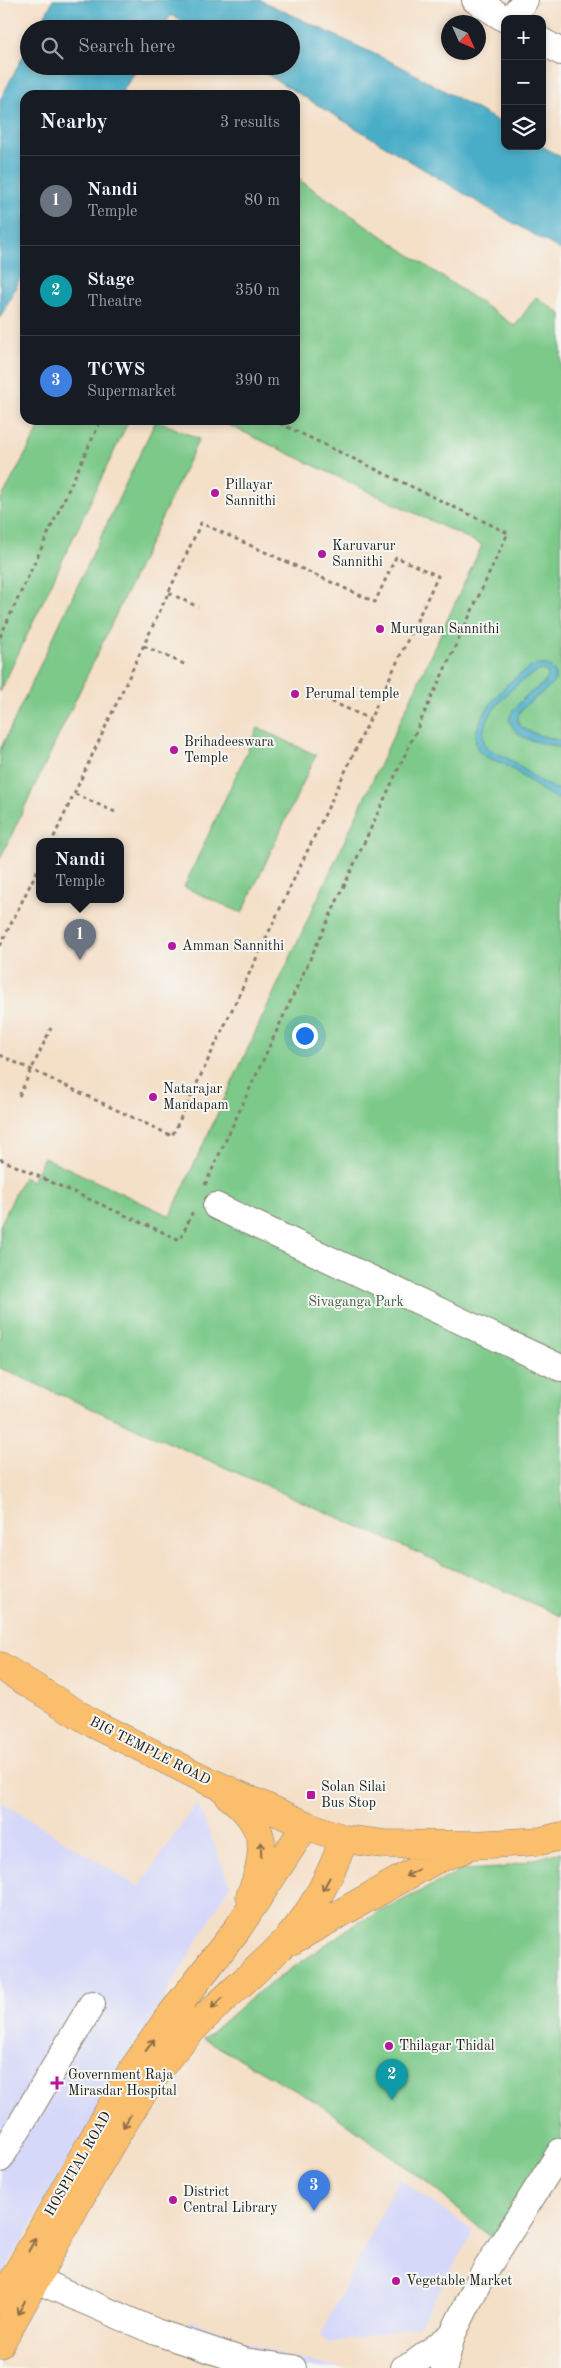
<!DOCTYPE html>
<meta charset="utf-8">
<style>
body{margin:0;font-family:"Old Standard TT",serif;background:#242831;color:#f1f3f6}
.controls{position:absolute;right:15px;top:15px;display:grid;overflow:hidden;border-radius:10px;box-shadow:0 2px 8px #0003}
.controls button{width:45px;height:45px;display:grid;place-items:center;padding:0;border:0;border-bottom:1px solid #363941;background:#171b24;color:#f1f3f6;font:25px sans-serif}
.compass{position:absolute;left:441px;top:15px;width:45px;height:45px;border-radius:50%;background:#171b24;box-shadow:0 2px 8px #0003;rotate:135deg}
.you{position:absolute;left:304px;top:1035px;width:18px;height:18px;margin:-12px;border:4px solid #fff;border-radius:50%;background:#1a73e8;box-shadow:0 0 0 8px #1a73e833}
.badge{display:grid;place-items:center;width:32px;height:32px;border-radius:50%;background:#d690ce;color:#fff;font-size:16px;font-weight:700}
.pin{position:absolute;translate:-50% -41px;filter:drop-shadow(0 1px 2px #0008)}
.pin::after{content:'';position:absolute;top:26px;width:18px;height:15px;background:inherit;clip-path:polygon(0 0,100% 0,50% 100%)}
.popup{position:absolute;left:36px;top:838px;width:88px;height:65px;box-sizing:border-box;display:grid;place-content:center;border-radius:10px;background:#171b24;filter:drop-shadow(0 1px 4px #0005);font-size:16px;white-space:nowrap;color:#9ea1a6}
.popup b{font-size:19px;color:#f1f3f6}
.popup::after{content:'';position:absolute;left:50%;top:100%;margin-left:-10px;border:10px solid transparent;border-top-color:#171b24}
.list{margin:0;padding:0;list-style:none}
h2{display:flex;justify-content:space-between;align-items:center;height:65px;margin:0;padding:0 20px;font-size:21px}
h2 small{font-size:16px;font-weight:400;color:#9ea1a6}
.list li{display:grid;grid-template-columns:32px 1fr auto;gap:15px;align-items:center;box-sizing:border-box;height:90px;padding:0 20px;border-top:1px solid #363941}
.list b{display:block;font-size:19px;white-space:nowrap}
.list p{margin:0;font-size:16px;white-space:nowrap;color:#9ea1a6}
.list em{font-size:16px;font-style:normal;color:#9ea1a6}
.icon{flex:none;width:28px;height:28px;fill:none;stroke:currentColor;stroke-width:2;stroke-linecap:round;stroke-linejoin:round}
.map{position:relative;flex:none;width:561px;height:2368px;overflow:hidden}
.search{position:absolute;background:#171b24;box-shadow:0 2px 8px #0003;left:20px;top:20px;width:280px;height:55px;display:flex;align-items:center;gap:12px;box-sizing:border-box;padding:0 18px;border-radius:28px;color:#9ea1a6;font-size:19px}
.panel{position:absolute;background:#171b24;box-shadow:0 2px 8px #0003;left:20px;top:90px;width:280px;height:335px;border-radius:15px}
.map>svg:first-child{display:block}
.built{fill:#d5d8f9}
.green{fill:#7bc989;stroke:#4c7252}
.water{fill:#48adc7;stroke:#326472}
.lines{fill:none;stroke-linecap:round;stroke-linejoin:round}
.minor-casing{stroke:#887e72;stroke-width:28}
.major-casing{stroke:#887e72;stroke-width:29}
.path{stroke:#887e72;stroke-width:3;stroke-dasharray:4 4;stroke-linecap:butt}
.minor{stroke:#fff;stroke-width:26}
.major{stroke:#fabe6d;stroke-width:28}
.oneway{stroke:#8b6d44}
.poi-dot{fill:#b5179e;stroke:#f6f6f2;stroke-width:2}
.labels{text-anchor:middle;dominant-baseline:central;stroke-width:4;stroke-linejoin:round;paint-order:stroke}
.poi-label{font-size:14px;fill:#1c1c1c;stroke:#f6f6f2;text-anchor:start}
.park-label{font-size:14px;fill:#3d5942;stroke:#f6f6f2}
.street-label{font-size:14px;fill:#1c1c1c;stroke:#f6f6f2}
</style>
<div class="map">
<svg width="561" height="2368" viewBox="0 0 561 2368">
<rect width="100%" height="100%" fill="#f6f6f2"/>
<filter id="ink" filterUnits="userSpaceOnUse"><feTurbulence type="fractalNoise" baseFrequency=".02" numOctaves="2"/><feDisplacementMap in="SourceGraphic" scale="10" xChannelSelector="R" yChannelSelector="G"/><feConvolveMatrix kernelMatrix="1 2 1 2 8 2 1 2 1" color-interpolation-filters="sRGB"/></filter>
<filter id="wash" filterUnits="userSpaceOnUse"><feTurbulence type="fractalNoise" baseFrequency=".0096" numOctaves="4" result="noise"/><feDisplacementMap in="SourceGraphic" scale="20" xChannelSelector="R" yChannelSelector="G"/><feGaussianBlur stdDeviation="1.12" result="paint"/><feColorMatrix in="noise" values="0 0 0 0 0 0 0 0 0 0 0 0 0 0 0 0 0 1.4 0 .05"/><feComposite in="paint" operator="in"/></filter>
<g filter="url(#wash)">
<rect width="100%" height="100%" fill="#f4dfc7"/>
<path class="built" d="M0,1801L139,1887L197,1802L230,1885L0,2279Z
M399,2178L473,2231L471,2236L419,2326L328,2343L320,2336Z
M189,2320L288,2358L343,2368H247L180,2345Z"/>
<path class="green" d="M295,177L515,326L536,297L561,314V1616L0,1368V1226L23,1177L32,1181L44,1157L170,1216L482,545L218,420H295Z
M44,420H129L0,692V501Z
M156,420L199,439L0,859V750Z
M258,728L316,755L242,913L184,887Z
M561,1852V2143L498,2241L483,2231L428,2183L318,2103L204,2039L253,1996L352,1926L462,1870L501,1868Z"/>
<path class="water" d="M53,0H260L402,67L505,125V146H542L561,157V250L501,216L253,66H291V29H193L171,15L162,29H38Z
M29,45V66H139L120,95H25V269L0,318V100Z
M537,664L548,665L555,672C555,676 556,680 553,683C545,695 494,717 531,732C540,736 551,738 561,741V748C541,741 515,743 509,718C521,696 530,695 547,680L548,673L542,670C520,677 478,716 484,741C486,750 494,752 501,755C522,764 538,786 561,790V800C540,792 525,776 505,765C497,760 484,759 478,750C466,731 497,693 511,681C519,674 528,669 537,664Z"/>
</g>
<g filter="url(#ink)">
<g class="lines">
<defs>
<path id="minor" d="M475,0L505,19
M511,19L525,0
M542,41L561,52
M216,1206L561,1368
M0,2159L92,2004
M18,2272L156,2332L244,2361L293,2368
M404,2368L412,2365L452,2335
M444,2368L452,2335L481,2277L561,2151"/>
<path id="major" d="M0,1666L94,1724L208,1781L306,1825L344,1839L384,1844L473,1845L541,1841L561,1836
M229,1796C268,1826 268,1853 250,1896
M293,1940L433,1861L462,1850
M0,2303L131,2072L166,2021L238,1928L306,1825
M0,2344C54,2250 102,2147 166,2060C198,2018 239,1988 276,1951C309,1920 329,1880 344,1839"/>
</defs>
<use href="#minor" class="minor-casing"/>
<use href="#major" class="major-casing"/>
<path class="path" d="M169,593L198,607
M0,637L101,420
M144,646L186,665
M317,695L370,719
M75,794L115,812
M0,946L40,865
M0,1055L172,1136L438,576L396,557L375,602L201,523L52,841
M19,1096L51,1028
M0,1159L180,1240L194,1209
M205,1185L508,533L273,420"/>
<use href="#minor" class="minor"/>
<use href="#major" class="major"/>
</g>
<defs><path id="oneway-shaft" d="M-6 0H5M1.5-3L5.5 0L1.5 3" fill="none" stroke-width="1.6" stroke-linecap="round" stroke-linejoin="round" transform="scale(1.25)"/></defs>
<g class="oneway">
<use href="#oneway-shaft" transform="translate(261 1849) rotate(-92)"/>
<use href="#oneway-shaft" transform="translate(412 1873) rotate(151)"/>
<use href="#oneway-shaft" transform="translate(326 1884) rotate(119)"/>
<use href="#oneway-shaft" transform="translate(217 2003) rotate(138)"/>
<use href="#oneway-shaft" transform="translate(150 2045) rotate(-54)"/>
<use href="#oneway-shaft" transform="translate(127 2121) rotate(121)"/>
<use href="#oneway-shaft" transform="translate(32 2245) rotate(-61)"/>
<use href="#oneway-shaft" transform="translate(21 2308) rotate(120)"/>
</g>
</g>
<g class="poi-dot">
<circle cx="215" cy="493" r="5"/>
<circle cx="322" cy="554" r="5"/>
<circle cx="380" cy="629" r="5"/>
<circle cx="295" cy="694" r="5"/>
<circle cx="174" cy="750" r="5"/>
<circle cx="172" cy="946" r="5"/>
<circle cx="153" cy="1097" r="5"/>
<rect x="306" y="1790" width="10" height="10" rx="2.5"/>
<circle cx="389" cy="2046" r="5"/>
<path d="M54.5 2075.5h5v5h5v5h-5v5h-5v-5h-5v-5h5z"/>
<circle cx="173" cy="2200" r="5"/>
<circle cx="396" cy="2281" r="5"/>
</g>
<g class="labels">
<g class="poi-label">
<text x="225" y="485">Pillayar<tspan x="225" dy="16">Sannithi</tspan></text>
<text x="332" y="546">Karuvarur<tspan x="332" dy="16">Sannithi</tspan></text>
<text x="390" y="629">Murugan Sannithi</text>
<text x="305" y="694">Perumal temple</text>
<text x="184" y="742">Brihadeeswara<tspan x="184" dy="16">Temple</tspan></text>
<text x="182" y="946">Amman Sannithi</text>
<text x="163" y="1089">Natarajar<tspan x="163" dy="16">Mandapam</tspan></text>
<text x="321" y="1787">Solan Silai<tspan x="321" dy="16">Bus Stop</tspan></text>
<text x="399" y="2046">Thilagar Thidal</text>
<text x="68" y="2075">Government Raja<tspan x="68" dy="16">Mirasdar Hospital</tspan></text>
<text x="183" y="2192">District<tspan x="183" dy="16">Central Library</tspan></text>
<text x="406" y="2281">Vegetable Market</text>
</g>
<g class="park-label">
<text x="356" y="1302">Sivaganga Park</text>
</g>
<g class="street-label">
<text transform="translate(150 1751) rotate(27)">BIG TEMPLE ROAD</text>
<text transform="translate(78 2164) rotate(-60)">HOSPITAL ROAD</text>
</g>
</g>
</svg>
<div class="controls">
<button>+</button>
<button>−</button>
<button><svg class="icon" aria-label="layers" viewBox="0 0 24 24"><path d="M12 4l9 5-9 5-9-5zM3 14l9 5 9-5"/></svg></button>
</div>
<svg class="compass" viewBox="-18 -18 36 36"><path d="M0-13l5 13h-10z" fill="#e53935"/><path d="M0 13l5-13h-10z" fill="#9ea1a6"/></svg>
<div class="you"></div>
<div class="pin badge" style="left:80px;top:960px;background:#6b7280">1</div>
<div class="popup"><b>Nandi</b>Temple</div>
<div class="pin badge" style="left:392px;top:2100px;background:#0f9aa8">2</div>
<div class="pin badge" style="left:314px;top:2211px;background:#3f7fe0">3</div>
<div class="search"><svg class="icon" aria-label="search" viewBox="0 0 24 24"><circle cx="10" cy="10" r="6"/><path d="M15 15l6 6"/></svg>Search here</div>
<section class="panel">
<h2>Nearby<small>3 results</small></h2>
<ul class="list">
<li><span class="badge" style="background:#6b7280">1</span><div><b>Nandi</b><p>Temple</p></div><em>80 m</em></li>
<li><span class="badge" style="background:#0f9aa8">2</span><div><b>Stage</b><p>Theatre</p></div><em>350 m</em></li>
<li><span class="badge" style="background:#3f7fe0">3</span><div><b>TCWS</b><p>Supermarket</p></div><em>390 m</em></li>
</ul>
</section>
</div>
